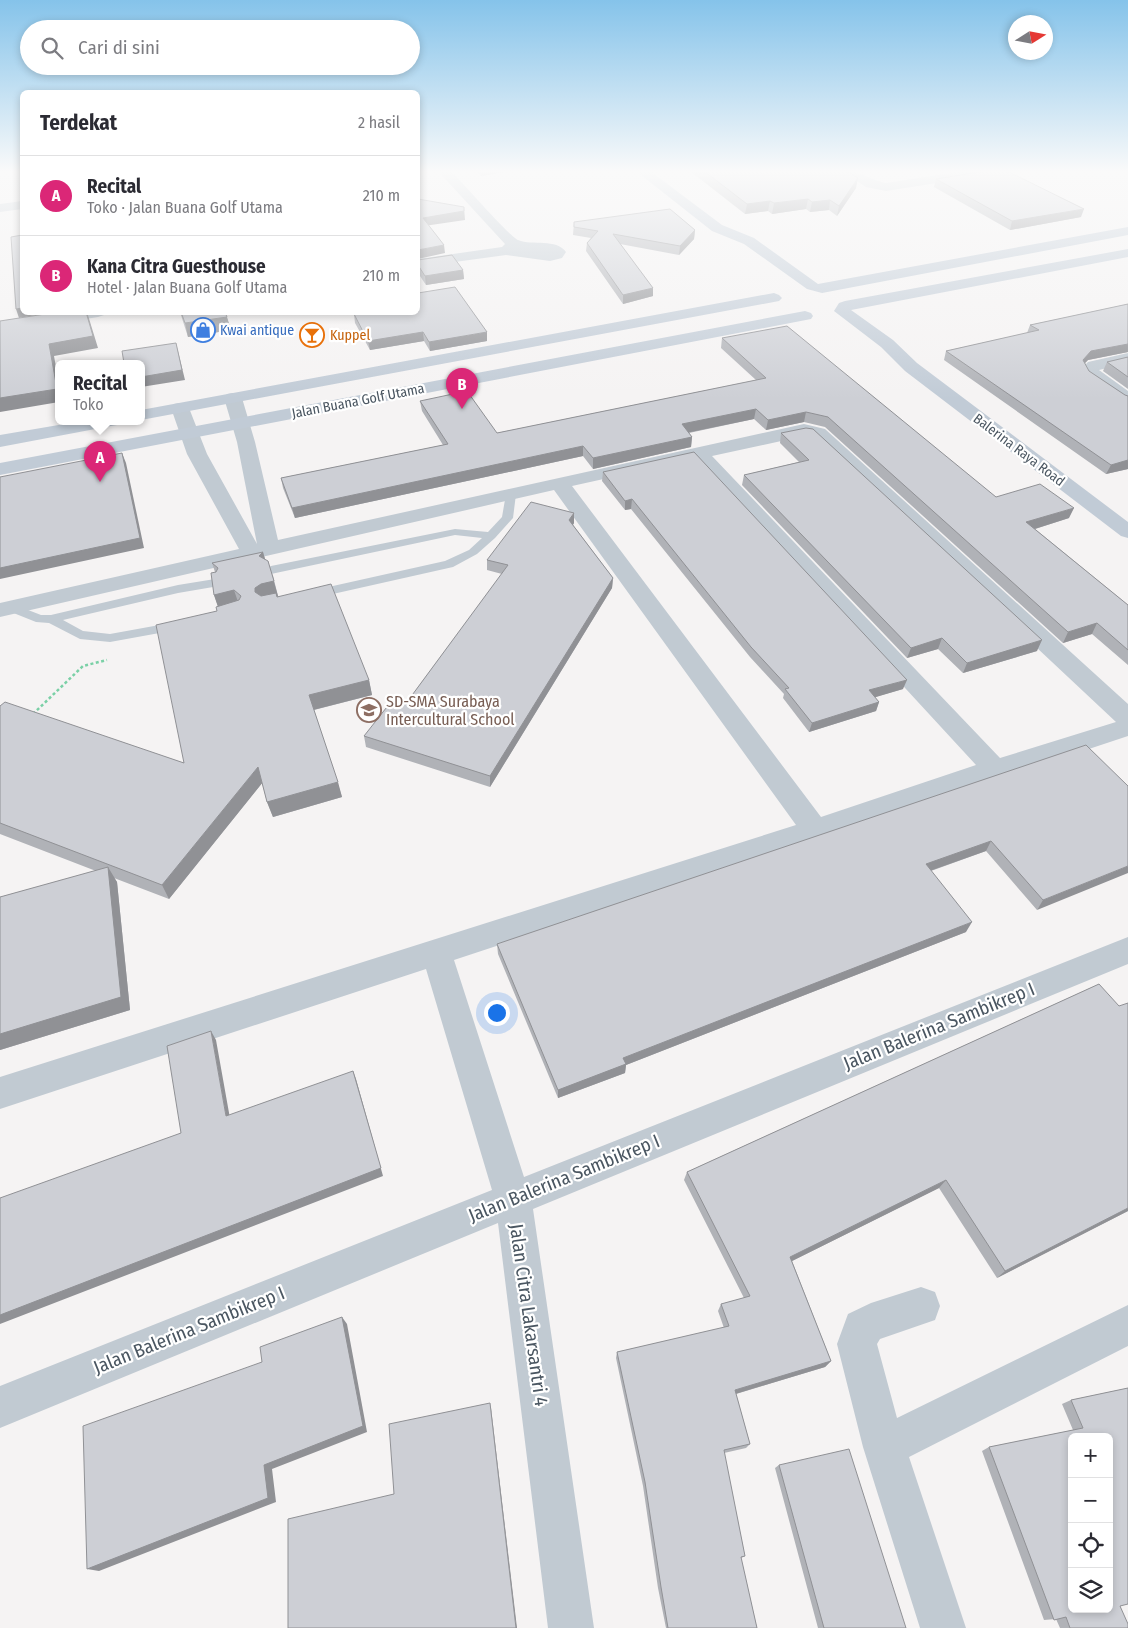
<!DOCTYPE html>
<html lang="id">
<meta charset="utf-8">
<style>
body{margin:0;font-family:"Fira Sans Condensed",sans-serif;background:#f2f2f3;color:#2b2b33}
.controls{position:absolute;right:15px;bottom:15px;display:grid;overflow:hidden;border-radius:8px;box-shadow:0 2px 8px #0003}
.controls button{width:45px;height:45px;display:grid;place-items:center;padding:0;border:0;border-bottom:1px solid #e1e1e2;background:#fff;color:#2b2b33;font:25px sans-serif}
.compass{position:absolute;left:1008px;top:15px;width:45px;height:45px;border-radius:50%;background:#fff;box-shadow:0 2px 8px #0003;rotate:79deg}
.you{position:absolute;left:496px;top:1012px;width:18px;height:18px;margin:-12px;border:4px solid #fff;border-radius:50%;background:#1a73e8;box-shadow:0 0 0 8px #1a73e833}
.badge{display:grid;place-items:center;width:32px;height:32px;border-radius:50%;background:#db2777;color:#fff;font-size:16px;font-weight:700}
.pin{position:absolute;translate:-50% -41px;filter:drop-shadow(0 1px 2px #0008)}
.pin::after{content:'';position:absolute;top:26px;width:18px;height:15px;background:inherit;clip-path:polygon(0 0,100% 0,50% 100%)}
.popup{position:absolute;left:55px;top:360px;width:90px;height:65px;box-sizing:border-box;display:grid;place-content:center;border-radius:8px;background:#fff;filter:drop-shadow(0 1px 4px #0005);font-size:16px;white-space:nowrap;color:#7c7c81}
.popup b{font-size:19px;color:#2b2b33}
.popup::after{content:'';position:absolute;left:50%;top:100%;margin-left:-10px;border:10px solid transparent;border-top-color:#fff}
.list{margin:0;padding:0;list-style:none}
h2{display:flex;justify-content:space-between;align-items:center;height:65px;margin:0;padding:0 20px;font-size:21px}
h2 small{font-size:16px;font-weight:400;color:#7c7c81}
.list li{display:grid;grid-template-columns:32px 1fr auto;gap:15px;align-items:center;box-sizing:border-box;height:80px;padding:0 20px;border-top:1px solid #e1e1e2}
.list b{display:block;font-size:19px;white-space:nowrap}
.list p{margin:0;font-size:16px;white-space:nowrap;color:#7c7c81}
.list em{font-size:16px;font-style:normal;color:#7c7c81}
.icon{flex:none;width:28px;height:28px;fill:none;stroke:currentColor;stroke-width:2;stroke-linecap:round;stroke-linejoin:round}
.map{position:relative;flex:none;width:1128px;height:1628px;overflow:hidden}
.search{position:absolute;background:#fff;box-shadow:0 2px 8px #0003;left:20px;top:20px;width:400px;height:55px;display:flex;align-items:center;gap:12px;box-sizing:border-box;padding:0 18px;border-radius:28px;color:#7c7c81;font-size:19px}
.panel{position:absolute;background:#fff;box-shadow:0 2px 8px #0003;left:20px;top:90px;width:400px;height:225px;border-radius:8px}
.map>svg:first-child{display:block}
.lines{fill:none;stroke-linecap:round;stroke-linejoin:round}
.path{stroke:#7ad0a6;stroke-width:2.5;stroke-dasharray:3 2.5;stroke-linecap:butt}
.lane{fill:#c1cad2;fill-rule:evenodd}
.street{fill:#c1cad2;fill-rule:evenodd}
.secondary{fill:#c1cbd6;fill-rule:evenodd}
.wall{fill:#b0b2b7}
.shaded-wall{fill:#909195}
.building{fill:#cdcfd5;stroke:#909195;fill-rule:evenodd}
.labels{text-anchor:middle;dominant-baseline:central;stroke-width:4.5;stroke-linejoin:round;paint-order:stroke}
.far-shop-label{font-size:14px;fill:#366cbe;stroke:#fff;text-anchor:start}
.far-food-label{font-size:14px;fill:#c56008;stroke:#fff;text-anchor:start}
.far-street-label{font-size:14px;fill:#4a5661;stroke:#fff}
.education-label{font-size:16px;fill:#785e54;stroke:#fff;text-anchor:start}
.near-street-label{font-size:19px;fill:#4a5661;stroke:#fff}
</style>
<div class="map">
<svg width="1128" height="1628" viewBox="0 0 1128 1628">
<rect width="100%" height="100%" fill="#f5f3f3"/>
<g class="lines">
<path class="path" d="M33,714L83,666L107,660"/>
<path class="lane" d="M511,491L516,494L513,518L495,538L477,554L453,567L315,598L309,594L315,590L445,561L469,550L482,538L455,535L271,574L265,570L271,566L455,529L488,532L502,517L506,494Z
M215,579L221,583L219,586L178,593L63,620L83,631L110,634L176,622L182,626L176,630L110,642L80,639L49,623L36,622L6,610L4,607L10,603L41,615H51L178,585Z"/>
<path class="street" d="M438,171H451C461,181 510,237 518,240C533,246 556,238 566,252L562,258L550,261L506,255L418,267V259L502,247L505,244Z
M842,171C863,171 867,179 886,183L964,171H994L988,175L886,191L866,187Z
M22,201V209L0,212V204Z
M66,312H106L104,315L98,317L0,333V323Z
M1128,353V363L1099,370L1128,391V404L1122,403L1086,379L1081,369L1088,362Z
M233,393L239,394L242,398L255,442L278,540L804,424L825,429L1128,704V736L454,960L524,1177L1128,937V964L533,1209L594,1628H548L498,1223L0,1428V1386L492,1190L426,969L0,1109V1077L796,825L554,490L0,617V603L239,549L187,454L171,408L174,404L180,403L186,404L189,408L207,454L257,544L237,442L224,398L227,394ZM804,436L812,437L1116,722L1000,758L712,456ZM694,459L976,765L821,817L572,486Z
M921,1287L935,1292L940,1306L935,1320L880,1339L877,1344L897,1418L1128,1305V1346L909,1457L966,1628H920L863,1447L837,1344L848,1314L871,1303Z"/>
<path class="secondary" d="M636,171H650L722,225L754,238L818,284L1128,227V235L822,293L807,289L744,244L712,231Z
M1128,249V257L851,310L893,340L917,363L1128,522V538L1121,536L905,371L881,347L834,311L839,303L845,301Z
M774,293L779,295L782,298L779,301L141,420V410Z
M805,311L811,313L813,316L811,319L0,475V463Z
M82,421H120L117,425L111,426L0,447V435Z"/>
</g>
<path class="wall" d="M475,171H512L481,176Z
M690,171H847L856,188L837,216L829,210L810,212L806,209L772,214L768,211L745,214Z
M936,179L1081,217L1010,230L934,187Z
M574,222L695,230L694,239L679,255L620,244L653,296L623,304L586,251L587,243L591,238L573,235Z
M418,260L463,270L464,279L426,285L418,273Z
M1128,304V352L1088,360L1085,363L1089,371L1125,395L1128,396V469L1106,474L944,360L946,351L1027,333L1030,325Z
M180,312H225L231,330L188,337Z
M354,314L487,341L430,351L424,341L370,350L355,323Z
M722,338L996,497L1069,518L1035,529L1128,605V665L1092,634L1063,643L825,427L804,422L766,430L754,419L689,433L692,437L691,447L593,469L583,456L295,518L283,488L281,478L443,445L422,411L420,401L497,433L756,380L721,348Z
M1128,357V389L1103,371L1107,362Z
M781,433L1037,651L963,673L938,649L907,658L742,485L744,475L799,462L780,443Z
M603,472L903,689L875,697L879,702L876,711L809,732L783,698L784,694L750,657L631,509L625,510L602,481Z
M574,513V523L573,525L613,578L612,588L490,787L366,747L364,736L407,702L502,574L487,570V560Z
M263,552L265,559L273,576L278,596L369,680L372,695L314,710L342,797L273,817L267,802L262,783L169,899L114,878L117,882L130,1010L0,1050V897L96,871L0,834V706L184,763L218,606L214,595L215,572L212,563Z
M1128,786L1037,910L986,851L931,871L966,932L626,1065L625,1073L558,1098L498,954L497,944Z
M1099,984L1128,1211L997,1278L939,1188L792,1261L831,1361L825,1367L736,1394L750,1444L746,1448L724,1453L745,1556L741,1558L757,1628H666L658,1588L643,1486L616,1358L617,1352L724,1328L718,1311L721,1304L744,1298L684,1180L687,1172Z
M1128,1388L1120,1606L1128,1628H1060L1056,1619L1044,1620L982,1451L989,1447L1073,1430L1062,1404L1071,1400Z
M779,1465L906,1628H818L775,1468Z"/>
<path class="shaded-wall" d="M480,171H512L481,176Z
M858,178L856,188L837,216L839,206Z
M808,199L806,209L772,214L774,203Z
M830,200L829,210L810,212L812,202Z
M770,201L768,211L745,214L747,204Z
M464,207L465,220L424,226L423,218Z
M1084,209L1081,217L1010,230L1012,221Z
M695,230L694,239L679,255L680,246Z
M444,245L445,253L418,259V250Z
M463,270L464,279L426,285L425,276Z
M653,288V296L623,304V295Z
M22,308V312H52L19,318L16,309Z
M87,312L98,348L54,356L59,384V402L0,412V398L49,344Z
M227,317L231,330L188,337L185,323Z
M423,332L424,341L370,350L368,341Z
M487,332V341L430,351L429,342Z
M176,343L185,380L141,387V377Z
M1128,344V352L1088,360L1079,369L1083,360L1091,351Z
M756,409L754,419L681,434L682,424Z
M806,412L804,422L766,430L768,420Z
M692,437L691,447L593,469V458Z
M583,446V456L295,518L292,508Z
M122,453L126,463L144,548L0,579V568Z
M1128,460V469L1106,474L1111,465Z
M632,499L631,509L625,510V501Z
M1074,508L1069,518L1022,533L1026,522Z
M574,513V523L569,531V520Z
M263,552L267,566L259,556Z
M268,561L278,596L266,599L255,592V588Z
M613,578L612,588L490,787V776Z
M234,590L239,605L219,610L214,595Z
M1097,623L1092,634L1063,643L1068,632Z
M942,638L938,649L907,658L911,648Z
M1042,640L1037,651L963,673L967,663Z
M369,680L372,695L313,710L309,695Z
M907,680L903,689L866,700L869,690Z
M879,702L876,711L809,732L812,723Z
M258,767L263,782L169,899L162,885Z
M338,782L342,797L273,817L267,802Z
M991,841L986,851L921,874L926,864Z
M1128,866V873L1037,910L1043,900Z
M108,867L117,882L130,1010L0,1050V1034Z
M972,922L966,932L626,1065L625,1073L558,1098V1090L623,1058Z
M211,1031L216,1040L231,1124L226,1116Z
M353,1071L356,1079L383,1176L0,1324V1315Z
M946,1180L939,1188L786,1264L790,1257Z
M1128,1208V1211L997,1278L1005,1271Z
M342,1317L347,1324L367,1432L272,1469L276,1502L99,1571L87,1569L264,1465Z
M831,1361L825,1367L732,1395L735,1390Z
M490,1403L491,1408L517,1628H516Z"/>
<path class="building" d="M704,171H847L858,178L839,206L830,200L812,202L808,199L774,203L770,201L747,204Z
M986,171H1007L1084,209L1012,221L936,179Z
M418,199L464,207V211L423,218L444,245L418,250Z
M670,209L695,230L680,246L613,234L653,288L623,295L587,243L598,231L574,227V222Z
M22,235V308L16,309L11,237Z
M452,255L463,270L425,276L418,265V260Z
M455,287L487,332L429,342L423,332L368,341L354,314L363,312H418V293Z
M1128,304V344L1091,351L1083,360L1089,371L1125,395L1128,396V460L1111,465L946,351L1039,330L1030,325Z
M58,312H86L93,336L49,344L57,389L0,398V321Z
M181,312H225L227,317L185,323Z
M787,326L996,497L1040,484L1074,508L1026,522L1128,605V650L1097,623L1068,632L828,417L806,412L768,420L756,409L682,424L692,437L593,458L583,446L292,508L281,478L448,444L420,401L467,391L497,433L766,378L722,338Z
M176,343L182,370L141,377V363H124L122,351Z
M1128,357V377L1107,362Z
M806,428L813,429L1042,640L967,663L942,638L911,648L744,475L809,460L781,433Z
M694,452L907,680L869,690L879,702L812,723L785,689L789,688L751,647L632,499L625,501L603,472Z
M122,453L140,538L0,568V477Z
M531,502L574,513L569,520L613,578L490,776L364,736L394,698L407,702L508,565L487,560Z
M263,552L259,556L268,561L274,581L261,584L255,588V592L261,596L276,593L277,597L331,584L369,680L309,695L338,782L267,802L258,767L162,885L0,823V706L5,702L184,763L156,625L217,611L216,607L239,600L241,596L234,590L214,595L211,573L216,572L218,568L212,563Z
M1086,745L1128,786V866L1043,900L991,841L926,864L972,922L623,1058L626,1064L558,1090L497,944Z
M108,867L121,997L0,1034V897Z
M1099,984L1119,1006L1128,1003V1208L1005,1271L946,1180L790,1257L831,1361L735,1390L750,1444L724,1450L745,1556L741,1557L757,1628H668L661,1587L645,1482L617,1352L729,1326L721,1304L750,1296L687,1172Z
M211,1031L226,1116L353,1071L381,1168L0,1315V1198L181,1133L167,1046Z
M342,1317L363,1426L264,1465L268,1498L87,1569L83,1426L262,1362L260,1347Z
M1128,1388V1604L1120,1606L1128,1624V1628H1070L1066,1617L1054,1620L989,1447L1083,1428L1071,1400ZM1072,1437H1109V1609H1072Z
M490,1403L516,1628H288V1519L394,1494L389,1424Z
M849,1449L906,1628H824L779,1465Z"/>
<linearGradient id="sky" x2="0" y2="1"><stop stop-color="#85c3ea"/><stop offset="0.43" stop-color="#fafafa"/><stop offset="1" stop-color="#fafafa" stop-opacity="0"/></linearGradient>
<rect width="1128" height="399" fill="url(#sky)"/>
<defs>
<symbol id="shop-ring" viewBox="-11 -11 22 22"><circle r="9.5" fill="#fff" stroke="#3f7fe0" stroke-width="1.5"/><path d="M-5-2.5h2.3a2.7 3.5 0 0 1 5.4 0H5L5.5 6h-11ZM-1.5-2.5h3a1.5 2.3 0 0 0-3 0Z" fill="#3f7fe0"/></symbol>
<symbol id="bar-ring" viewBox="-11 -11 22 22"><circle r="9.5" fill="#fff" stroke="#e8710a" stroke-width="1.5"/><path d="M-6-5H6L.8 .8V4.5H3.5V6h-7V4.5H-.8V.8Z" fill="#e8710a"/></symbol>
<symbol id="school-ring" viewBox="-11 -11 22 22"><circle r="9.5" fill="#fff" stroke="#8d6e63" stroke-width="1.5"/><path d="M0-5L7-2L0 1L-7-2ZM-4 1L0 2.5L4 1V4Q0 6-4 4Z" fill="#8d6e63"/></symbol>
</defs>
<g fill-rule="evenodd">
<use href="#shop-ring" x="189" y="316" width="28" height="28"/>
<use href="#bar-ring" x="298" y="321" width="28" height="28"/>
<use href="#school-ring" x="355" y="696" width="28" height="28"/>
</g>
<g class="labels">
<g class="far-shop-label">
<text x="220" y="330">Kwai antique</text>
</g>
<g class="far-food-label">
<text x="330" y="335">Kuppel</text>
</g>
<g class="far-street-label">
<text transform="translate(358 401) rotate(-11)">Jalan Buana Golf Utama</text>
<text transform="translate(1019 450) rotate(37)">Balerina Raya Road</text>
</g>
<g class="education-label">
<text x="386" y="701">SD-SMA Surabaya<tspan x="386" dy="18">Intercultural School</tspan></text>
</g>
<g class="near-street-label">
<text transform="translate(939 1026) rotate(-22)">Jalan Balerina Sambikrep I</text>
<text transform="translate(564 1178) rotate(-22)">Jalan Balerina Sambikrep I</text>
<text transform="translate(529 1315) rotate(82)">Jalan Citra Lakarsantri 4</text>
<text transform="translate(189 1330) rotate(-22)">Jalan Balerina Sambikrep I</text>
</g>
</g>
</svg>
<div class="controls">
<button>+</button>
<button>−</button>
<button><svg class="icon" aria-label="locate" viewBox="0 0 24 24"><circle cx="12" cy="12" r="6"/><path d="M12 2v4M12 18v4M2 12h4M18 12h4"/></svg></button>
<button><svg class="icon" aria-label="layers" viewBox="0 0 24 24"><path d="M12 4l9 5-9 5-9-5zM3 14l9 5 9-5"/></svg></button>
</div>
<svg class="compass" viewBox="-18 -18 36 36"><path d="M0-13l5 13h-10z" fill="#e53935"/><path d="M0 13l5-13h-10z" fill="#7c7c81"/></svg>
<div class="you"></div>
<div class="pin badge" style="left:100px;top:482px">A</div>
<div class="popup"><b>Recital</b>Toko</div>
<div class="pin badge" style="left:462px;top:409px">B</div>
<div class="search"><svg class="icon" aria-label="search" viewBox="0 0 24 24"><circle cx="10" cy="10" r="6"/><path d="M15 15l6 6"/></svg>Cari di sini</div>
<section class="panel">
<h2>Terdekat<small>2 hasil</small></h2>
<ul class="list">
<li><span class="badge">A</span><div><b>Recital</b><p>Toko · Jalan Buana Golf Utama</p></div><em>210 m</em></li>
<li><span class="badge">B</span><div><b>Kana Citra Guesthouse</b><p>Hotel · Jalan Buana Golf Utama</p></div><em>210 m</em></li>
</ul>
</section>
</div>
